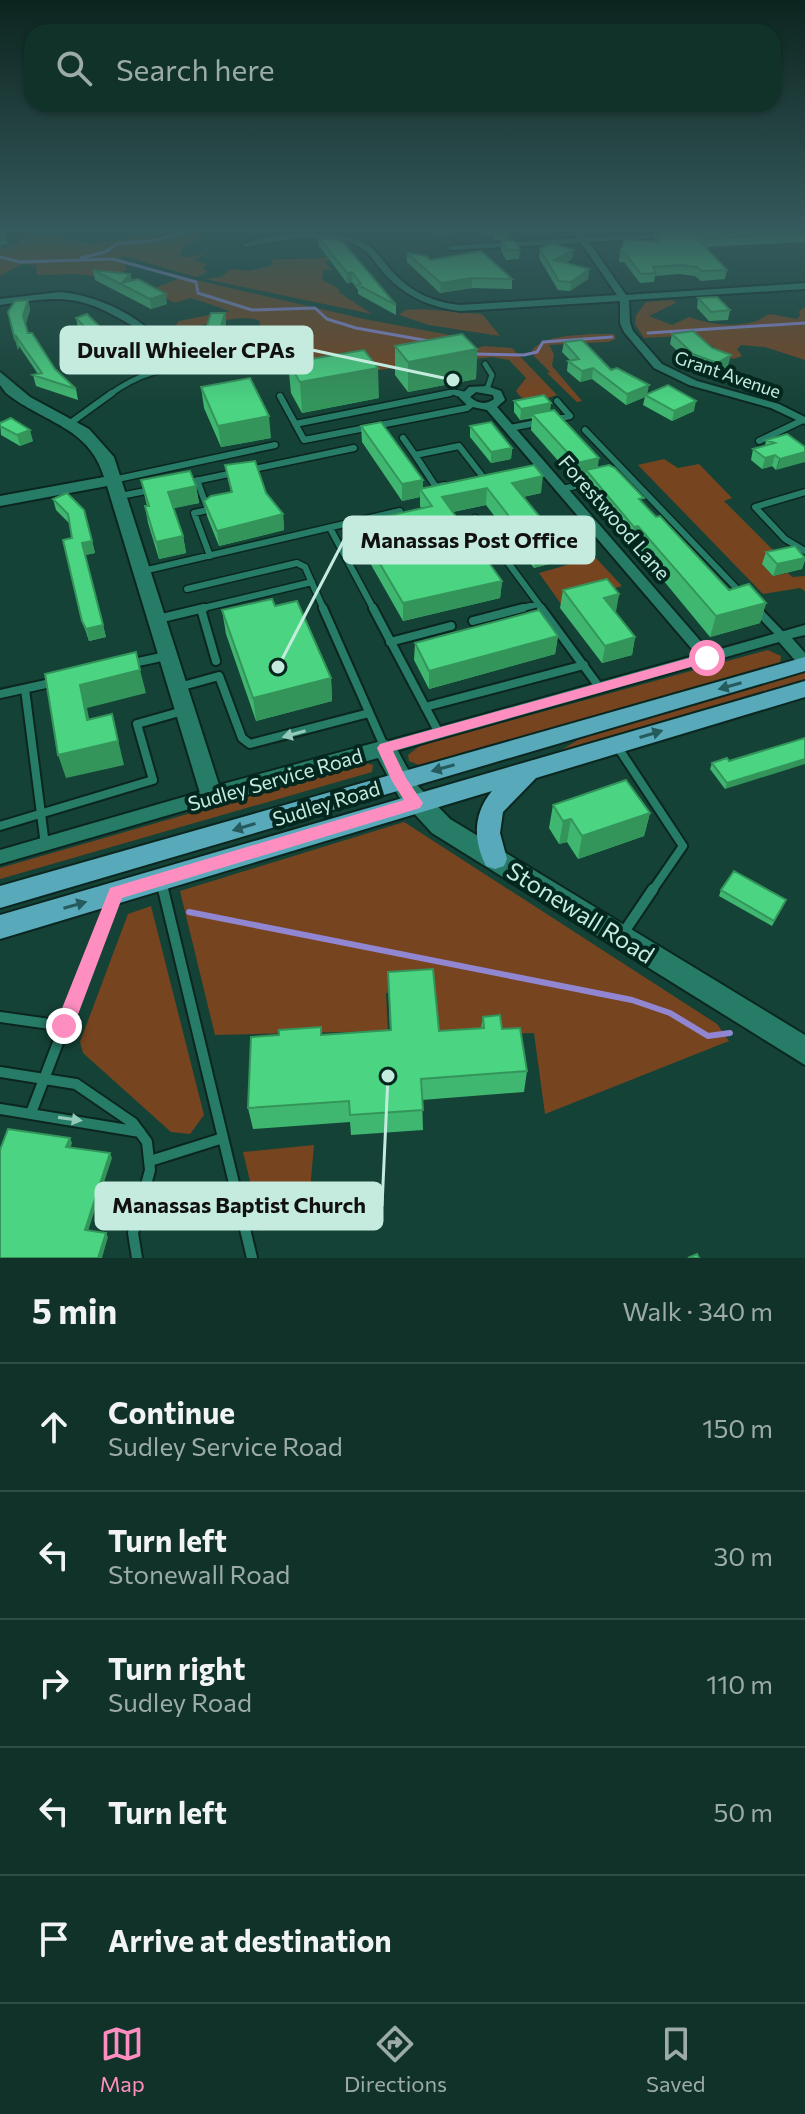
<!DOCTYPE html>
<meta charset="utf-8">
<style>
body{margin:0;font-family:Commissioner,sans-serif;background:#193a30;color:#f1f3f6}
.stop{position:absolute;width:24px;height:24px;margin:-18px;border:6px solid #fd8ebf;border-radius:50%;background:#fff}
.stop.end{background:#fd8ebf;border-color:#fff;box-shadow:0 2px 8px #0008}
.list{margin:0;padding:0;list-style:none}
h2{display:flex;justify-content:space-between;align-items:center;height:104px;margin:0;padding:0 32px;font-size:34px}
h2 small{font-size:26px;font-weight:400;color:#9caaa8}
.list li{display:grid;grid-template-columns:52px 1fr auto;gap:24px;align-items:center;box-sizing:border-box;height:128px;padding:0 32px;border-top:2px solid #304d45}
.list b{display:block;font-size:30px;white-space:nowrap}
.list p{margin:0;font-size:26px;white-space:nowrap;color:#9caaa8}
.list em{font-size:26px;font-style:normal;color:#9caaa8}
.icon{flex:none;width:44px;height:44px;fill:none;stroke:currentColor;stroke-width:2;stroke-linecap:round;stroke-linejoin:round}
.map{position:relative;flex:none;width:805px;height:1258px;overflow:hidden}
.search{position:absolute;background:#103228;box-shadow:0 2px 6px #0004;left:24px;right:24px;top:24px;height:88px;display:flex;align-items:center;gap:20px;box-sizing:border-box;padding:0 28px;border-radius:24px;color:#9caaa8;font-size:30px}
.sheet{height:744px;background:#103228}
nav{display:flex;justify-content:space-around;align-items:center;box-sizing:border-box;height:112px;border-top:2px solid #304d45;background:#103228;font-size:22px;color:#9caaa8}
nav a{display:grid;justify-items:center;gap:4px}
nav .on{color:#fd8ebf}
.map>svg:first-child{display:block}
.green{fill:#774420}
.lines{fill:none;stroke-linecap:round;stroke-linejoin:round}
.stream-far1{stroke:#9186d2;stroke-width:3}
.stream{stroke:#9186d2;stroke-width:6}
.lane-far3-casing{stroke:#0b261f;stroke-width:8}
.lane-far2-casing{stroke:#0b261f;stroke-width:9}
.lane-far1-casing{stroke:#0b261f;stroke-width:12}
.lane-casing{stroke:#0b261f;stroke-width:14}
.street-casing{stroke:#0b261f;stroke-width:4}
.secondary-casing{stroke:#0b261f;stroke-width:4}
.primary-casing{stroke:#0b261f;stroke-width:4}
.lane-far3{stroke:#267c67;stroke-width:5}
.lane-far2{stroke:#267c67;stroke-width:6}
.lane-far1{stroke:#267c67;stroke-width:8}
.lane{stroke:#267c67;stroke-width:10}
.street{fill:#267c67;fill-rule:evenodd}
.secondary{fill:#267c67;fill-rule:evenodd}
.primary{fill:#58a9ba;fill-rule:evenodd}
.wall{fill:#40b770}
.shaded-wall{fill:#34955b}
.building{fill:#4bd582;stroke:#34955b;stroke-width:2}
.oneway{fill:#255b5c}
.oneway2{fill:#95cabb}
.route{fill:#fd8ebf}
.labels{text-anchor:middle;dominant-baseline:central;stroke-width:8;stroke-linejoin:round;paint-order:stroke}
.far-street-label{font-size:18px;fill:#c5ebdf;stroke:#03271e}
.street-label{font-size:20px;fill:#c5ebdf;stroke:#03271e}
.near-street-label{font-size:24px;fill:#c5ebdf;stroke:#03271e}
.leader{fill:none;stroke:#c5ebdf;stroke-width:3}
.callout-dot{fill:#c5ebdf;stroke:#03271e;stroke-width:3}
.callout{fill:#c5ebdf;stroke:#c5ebdf;stroke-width:3}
.callout-label{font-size:22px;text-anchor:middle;font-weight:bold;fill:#111}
</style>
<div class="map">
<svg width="805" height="1258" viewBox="0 0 805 1258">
<rect width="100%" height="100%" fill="#154236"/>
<path class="green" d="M179,229H235L201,233L196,236L205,240C194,241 183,242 180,255L185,258L209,252L193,260L208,265L202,268L208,272L197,277L126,257H120L127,269L111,279L78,274L37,275L36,265L22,264L0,276V250L15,245L30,233L93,244Z
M336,255L345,256L327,260L325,263L333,270H323L322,280L338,288L340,293L372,314L205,279L221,277L231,269L249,271L273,265L271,259C288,260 320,259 336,255Z
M183,277L364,319L466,338L469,341L468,351L484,346L512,348L557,395C542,400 526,407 516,391L526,378L509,360L492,357L325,376L303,348L203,358L195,355L188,358L189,360L151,367L148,361C164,361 181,359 193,348L186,341C212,349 243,354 261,328L259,320C229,313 203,331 175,326L179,321L230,311L191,298L175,303L150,290Z
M672,300L676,302L674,304L649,316L672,325L689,317C710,325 732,327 753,322C759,321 764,316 770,314L797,319L800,316L799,311L805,307V360L765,347L741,345L737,349L742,356L733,359L701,339L681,336L644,338L635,324L636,315L646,302Z
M421,309L482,314L500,336L429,325L399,315L405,310Z
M592,334H614L616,339L608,342L549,345L554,354L552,366L582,401L577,402L547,373L550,372L534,356L532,350C547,335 570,336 592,334Z
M664,459L678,468L699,464L732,498L724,501L782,559L763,565L773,576L788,573L792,577L805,576V591L800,588L763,594L638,465Z
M595,557L622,586L561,604L539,573Z
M768,650L781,656L780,664L419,765L409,761L408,755L421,745Z
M805,672V682L553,755L583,737Z
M364,763L373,765L372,772L0,879V868Z
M404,822L717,1024L729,1041L545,1114L534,1033L437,1036L432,992L386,993L388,1031L215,1035L180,891Z
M151,906L204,1115L190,1134L171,1132L83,1053L80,1042L128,914Z
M314,1145L308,1213L262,1231L243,1152Z"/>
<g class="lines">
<path class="stream-far1" d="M0,257L20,262L113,259L196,282L198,293L252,310L315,308L327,319L356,328L429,341
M81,258L105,252L117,244L151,241L199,229
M648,333L805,323
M475,354L524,355L537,352L543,342L612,337"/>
<path class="stream" d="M189,912L632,1000L670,1013L708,1036L730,1033"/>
<defs>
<path id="lane-far3" d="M485,364L492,375L487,389
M109,395C137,375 163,365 197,370
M440,395L454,392L464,395"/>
<path id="lane-far2" d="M457,393L465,395
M280,396L304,440L467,408L472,404
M557,401L570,416
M553,420L570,416
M69,424L112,393
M295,424L450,393
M510,428L541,422
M585,430L741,593
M403,438L415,455
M759,441L803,420
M249,470L354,448
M113,480L275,445
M197,480L208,510L194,513L210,556
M186,483L233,473
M444,485L436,487L415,455L459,446L483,477
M562,489L593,482
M805,492L755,507L785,539L805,551
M120,496L151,490
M475,518L543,610
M330,528L374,610
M143,571L400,511
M187,589L297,563L305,567L324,610
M195,610L312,582
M515,610L538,604"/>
<path id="lane-far1" d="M323,608L384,746
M373,608L439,733
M541,608L600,688
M201,609L216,661
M758,611L782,636
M158,619L204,608
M473,621L523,608
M390,642L451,626
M129,664L166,656
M179,687L219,676L242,738L250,744L369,713
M25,689L45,845
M0,694L55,682
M425,707L584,665
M617,746L683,846L652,891
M0,826L153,780L137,724L183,711
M161,882L163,891"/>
<path id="lane" d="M163,889L252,1258
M622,935L653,889
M0,1017L64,1026
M0,1072L76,1084L133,1123L147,1142L150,1170L133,1233L137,1258
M0,1109L140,1132
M31,1113L113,899
M150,1161L223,1138"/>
<path id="street" d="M572,229H580L586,238L677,233V237H674L589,242L626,295L805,283V289L629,300L630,323L633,331L662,364L697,381L779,404L805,417V424L771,408L689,385L654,368L624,332L620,323V301L460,311C429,307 404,296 383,272C377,265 371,255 363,249C330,227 281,241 246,247L242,245C269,231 343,227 369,246C378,252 383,261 390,269C409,291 431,302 460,305L617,295L581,243L451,250L447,248L451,246L578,238Z
M60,292C91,295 123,308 147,328L139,330C81,294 66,295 0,305V299Z
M487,386L501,391L505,400L497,407L710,652L805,625V635L792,638L805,653V667L800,666L779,642L385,754L379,752L377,748L379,744L385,742L697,655L487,410L468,406L459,397L469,387ZM476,392L493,395L494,399C486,405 478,404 470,397Z
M211,789L217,791L219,796L217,801L0,864V850Z"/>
<path id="secondary" d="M0,372L30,397L89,429L114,457L219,785L385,740L393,742L416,784L450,819L805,1035V1065L432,833L399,797L378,758L211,805L203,803L107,486L0,506V496L104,477C89,426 43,423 6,393L0,385Z"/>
<path id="primary" d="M805,657V671L0,908V886Z
M805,681V697L536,778L503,812L500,833L507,859L504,866L495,869L486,866C473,840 473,814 492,791L0,939V915Z"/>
</defs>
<use href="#lane-far3" class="lane-far3-casing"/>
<use href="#lane-far2" class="lane-far2-casing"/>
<use href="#lane-far1" class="lane-far1-casing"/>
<use href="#lane" class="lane-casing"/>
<use href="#street" class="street-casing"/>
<use href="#secondary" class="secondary-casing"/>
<use href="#primary" class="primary-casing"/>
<use href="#lane-far3" class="lane-far3"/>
<use href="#lane-far2" class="lane-far2"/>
<use href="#lane-far1" class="lane-far1"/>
<use href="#lane" class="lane"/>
<use href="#street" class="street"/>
<use href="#secondary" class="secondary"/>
<use href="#primary" class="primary"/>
</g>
<path class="wall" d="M430,229H452V234L433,235Z
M483,229H508V239L495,240L493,236L487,237Z
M526,229H548L535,233Z
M644,229H676L645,231Z
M805,229V242L706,247L727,270L725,279L701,281L695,276L679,274L655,276L654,282L640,283L624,262H619L620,252L654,242L655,232Z
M318,237L396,305V315L358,294V290L352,282L347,283L319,246Z
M501,241L520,250L519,259L506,260L501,250Z
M540,249L573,250L572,259L566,263L589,269L588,279L570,291L558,290L539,258Z
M407,253L431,260L512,279V289L472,288L440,293L407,262Z
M93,270L130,274L132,281L167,304L151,309L95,280Z
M698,298L730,310L728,320L709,321L697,308Z
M28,300L30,310L25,326L28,333L55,369L76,389L78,400L36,386L33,375L38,374L19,346L18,350L8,312Z
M225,313L226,323L222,336H208L207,326Z
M76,318L106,341L94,345L78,328Z
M672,334L728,366L715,374L691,364L670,344Z
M564,342L611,370L647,394L694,411L672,421L643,405L645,397L626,405L592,379L580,382L567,371L568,361L570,360L562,352Z
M395,346L477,349L476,379L408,392L395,375Z
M288,363L379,398L302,413L291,393Z
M201,387L271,438L221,447L204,408Z
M514,401L550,410L598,468L643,503L729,590L766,603L760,623L710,637L635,546L631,547L584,490L585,477L575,480L531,430L532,418L520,420L514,412Z
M0,421L1,423L33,441L20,446L1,435Z
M361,426L423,488L534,465L541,493L523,497L560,561L534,568L486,505L453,512L502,581L500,598L403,621L357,540L356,523L422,509L420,506V497L402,501L362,442Z
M470,426L512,448L511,459L491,463L470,437Z
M787,434L776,470L772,466L762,469L751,460L753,449L765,446L766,440Z
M225,465L266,493L283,514L284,530L219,546L207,516L204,501L231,492Z
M141,480L196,486L199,503L173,508L183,536L186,553L159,559L148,523L145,506H147Z
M53,499L84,510L95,553L85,555L106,637L89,641L86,632L82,621L70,524L56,510Z
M766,552L805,557V560L802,569L773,576L762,564Z
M563,590L619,594L615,612L635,637L632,655L602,663L560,608Z
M275,606L331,678L332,701L256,721L226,634L222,610Z
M558,636L555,654L429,689L414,660L415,643Z
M805,738L725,789L710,769L712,763L729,761Z
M553,805L650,813L644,836L578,859L567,842L559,844L549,828Z
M721,890L786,900L772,926L719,896Z
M388,972L439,1031L481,1028L483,1017L502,1029L527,1071L524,1092L422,1100L423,1130L351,1135L350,1122L253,1129L248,1108L279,1035L321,1027V1035L390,1030Z"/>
<path class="shaded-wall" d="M4,229L8,244L2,245V252L0,245V236Z
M536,229H548L535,233Z
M573,250L572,259L554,269V260Z
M589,269L588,279L570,291L571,282Z
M352,272V282L347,283V273Z
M130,274L132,284L122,283Z
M472,278V288L440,293L441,283Z
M166,294L167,304L151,309L150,299Z
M28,300L30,310L25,326L23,316Z
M225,313L226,323L222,336L221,326Z
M104,331L106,341L94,345L91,334Z
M16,336L19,346L18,350L15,340Z
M477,349L476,379L408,392V362Z
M731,355L728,366L715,374L717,363Z
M378,368L379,398L302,413L300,382Z
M593,368L592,379L580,382L582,371Z
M649,385L647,396L645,395V397L626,405L627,394Z
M696,401L694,411L672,421L674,411Z
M551,403L550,414H532V417L520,420L521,409Z
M269,416L271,438L221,447L218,426Z
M30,430L33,441L20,446L17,435Z
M512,448L511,459L491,463V452Z
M805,452V462L776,470L780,459Z
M775,455L772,466L762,469L765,458Z
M599,458L597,474L586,470L585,477L575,480L577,463Z
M543,476L541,493L510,500L512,483Z
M423,480V493L420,489V497L402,501V484Z
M196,486L199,503L171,509L168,492Z
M487,488L486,505L442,514V497Z
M283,514L284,530L219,546L217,531Z
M638,526L635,546L631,547L634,527Z
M183,536L186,553L159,559L156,542Z
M92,541L95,553L85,555L106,637L89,641L86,629L82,543Z
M562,544L560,561L534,568L536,551Z
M805,558L802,569L773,576L777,564Z
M502,581L500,598L403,621V603Z
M619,594L616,612L601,615L604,598Z
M766,603L760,623L710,637L716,616Z
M558,636L555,654L429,689V671Z
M635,637L632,655L602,663L605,646Z
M140,670L146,693L87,708L94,743L87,720L80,685Z
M331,678L332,701L256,721L253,698Z
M112,714L124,765L66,778L58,755Z
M805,759V764L725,789L727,783Z
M650,813L644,836L578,859L582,836Z
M571,819L567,842L559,844L563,821Z
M70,1138L72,1143L69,1152L66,1147Z
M110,1153L112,1158L87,1234L85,1230Z
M106,1233L108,1237L102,1258H98Z"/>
<path class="building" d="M0,229H4L5,235L0,236Z
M495,229H508V230L496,231Z
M707,229H805V233L698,239L727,270L702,271L697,267L681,265L653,267L656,273L641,274L625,253L620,252L625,239L659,242L655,232Z
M318,237L342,241L396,305L358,285L361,284L352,272L347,273Z
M514,240L520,250H507L501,241Z
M552,243L573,250L554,260L589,269L571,282L559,281L540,249Z
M481,251L512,279L472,278L441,283L407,253L426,256L431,260Z
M93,270L130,274L122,283L138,279L166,294L150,299Z
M717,297L730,310L711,312L698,298Z
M28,300L23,316L28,333H32L55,369L76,389L33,375L42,373L16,336L15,340L8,312L15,301Z
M211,313H225L221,326H207Z
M87,314L104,331L91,334L76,318Z
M693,331L712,348L731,355L717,363L693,354L672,334Z
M462,334L477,349L408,362L395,346Z
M582,340L611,370L617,368L649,385L627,394L593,368L582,371L568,361L579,359L564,342Z
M364,350L378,368L300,382L288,363Z
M250,378L269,416L218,426L201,387Z
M668,385L696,401L674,411L645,395Z
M544,395L551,403L521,409L514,401Z
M554,410L599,458L577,463L532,414Z
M11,418L30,430L17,435L0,426V423Z
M381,422L423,480L402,484L361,426Z
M491,422L512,448L491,452L470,426Z
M787,434L805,447V452L780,459L775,455L765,458L753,449L775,443L766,440Z
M255,461L266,493L283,514L217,531L204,501L211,496L232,492L225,465Z
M534,465L543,476L512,483L562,544L536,551L487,488L442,497L502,581L403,603L356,523L432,506L420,489Z
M609,465L615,468L644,498L639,499L656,517L660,516L729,590L749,584L766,603L716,616L638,526L634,527L586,470Z
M190,471L196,486L168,492L183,536L156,542L145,506H149L141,480Z
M67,493L84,510L92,541L82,543L103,625L86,629L82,621L63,540L72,538L68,514L53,499Z
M795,546L805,558L777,564L766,552Z
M607,579L619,594L604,598L635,637L605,646L563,590Z
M272,599L275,606L297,601L331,678L253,698L222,610Z
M539,610L558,636L429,671L415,643Z
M136,652L140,670L80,685L87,720L112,714L118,741L58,755L45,674Z
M805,738V759L727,783L712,763L727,758L729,761Z
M626,780L650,813L582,836L571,819L563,821L553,805Z
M734,871L786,900L774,921L721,890Z
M433,969L439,1031L484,1028L483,1017L500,1015L502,1029L520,1028L527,1071L421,1079L423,1110L350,1115L349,1101L248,1108L251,1037L279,1035V1030L321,1027V1035L391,1030L388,972Z
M8,1129L70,1138L66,1147L110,1153L85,1230L106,1233L98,1258H0V1150Z
M697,1254L699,1258H688Z"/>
<defs><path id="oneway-solid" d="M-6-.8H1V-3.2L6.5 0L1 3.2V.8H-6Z" transform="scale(2)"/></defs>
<g class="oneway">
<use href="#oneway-solid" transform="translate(730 686) rotate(164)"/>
<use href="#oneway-solid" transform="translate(651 734) rotate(-17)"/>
<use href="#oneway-solid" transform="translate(443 768) rotate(164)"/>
<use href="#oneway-solid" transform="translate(244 827) rotate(163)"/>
<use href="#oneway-solid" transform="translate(75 905) rotate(-16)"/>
</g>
<g class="oneway2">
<use href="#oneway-solid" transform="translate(294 734) rotate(164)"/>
<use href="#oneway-solid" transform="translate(70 1119) rotate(8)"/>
</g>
<linearGradient id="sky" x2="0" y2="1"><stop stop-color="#0c241e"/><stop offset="0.57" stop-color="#355a5d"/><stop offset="1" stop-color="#355a5d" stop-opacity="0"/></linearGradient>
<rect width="805" height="405" fill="url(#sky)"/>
<path class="route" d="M707,653L712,654V661L393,751L406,778L423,803L420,808L122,898L71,1033L64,1035L58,1033L55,1026L110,888L404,800L392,781L377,748L380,744Z"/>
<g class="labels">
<g class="far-street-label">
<text transform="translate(728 374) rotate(19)">Grant Avenue</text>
</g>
<g class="street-label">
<text transform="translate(615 517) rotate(49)">Forestwood Lane</text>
<text transform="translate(275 779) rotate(-16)">Sudley Service Road</text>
<text transform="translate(326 803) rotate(-17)">Sudley Road</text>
</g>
<g class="near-street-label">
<text transform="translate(581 912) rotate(32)">Stonewall Road</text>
</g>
</g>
<path class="leader" d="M453 380L312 350M278 667L344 540M388 1076L382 1206"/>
<g class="callout-dot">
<circle cx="453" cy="380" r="8"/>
<circle cx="278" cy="667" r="8"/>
<circle cx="388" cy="1076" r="8"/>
</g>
<g class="callout">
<rect x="61" y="327" width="251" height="46" rx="8"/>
<rect x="344" y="517" width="250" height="46" rx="8"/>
<rect x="96" y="1183" width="286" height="46" rx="8"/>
</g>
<g class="callout-label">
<text x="186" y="358">Duvall Whieeler CPAs</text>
<text x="469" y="548">Manassas Post Office</text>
<text x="239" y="1213">Manassas Baptist Church</text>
</g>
</svg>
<div class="stop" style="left:707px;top:658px"></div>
<div class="stop end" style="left:64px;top:1026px"></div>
<div class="search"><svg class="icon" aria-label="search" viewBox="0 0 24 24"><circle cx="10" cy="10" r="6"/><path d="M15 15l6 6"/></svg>Search here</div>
</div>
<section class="sheet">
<h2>5 min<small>Walk · 340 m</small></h2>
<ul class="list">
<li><svg class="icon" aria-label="ahead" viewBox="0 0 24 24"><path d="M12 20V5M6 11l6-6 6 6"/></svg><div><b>Continue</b><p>Sudley Service Road</p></div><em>150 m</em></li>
<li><svg class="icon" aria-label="left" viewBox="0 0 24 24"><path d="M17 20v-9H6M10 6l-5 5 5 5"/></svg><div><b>Turn left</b><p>Stonewall Road</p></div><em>30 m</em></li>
<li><svg class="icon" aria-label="right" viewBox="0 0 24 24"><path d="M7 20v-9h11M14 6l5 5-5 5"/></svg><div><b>Turn right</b><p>Sudley Road</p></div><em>110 m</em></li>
<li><svg class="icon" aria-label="left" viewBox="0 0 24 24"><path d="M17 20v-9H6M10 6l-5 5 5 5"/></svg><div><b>Turn left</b></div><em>50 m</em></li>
<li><svg class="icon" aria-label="arrive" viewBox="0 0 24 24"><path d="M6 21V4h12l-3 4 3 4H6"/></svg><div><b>Arrive at destination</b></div></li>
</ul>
</section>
<nav>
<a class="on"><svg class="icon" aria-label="map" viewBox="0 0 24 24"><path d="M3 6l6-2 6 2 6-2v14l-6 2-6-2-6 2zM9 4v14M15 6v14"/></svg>Map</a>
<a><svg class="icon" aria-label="directions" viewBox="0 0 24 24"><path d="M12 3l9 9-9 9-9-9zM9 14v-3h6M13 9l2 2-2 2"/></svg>Directions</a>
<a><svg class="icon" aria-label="saved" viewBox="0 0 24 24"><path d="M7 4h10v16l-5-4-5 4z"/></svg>Saved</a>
</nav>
